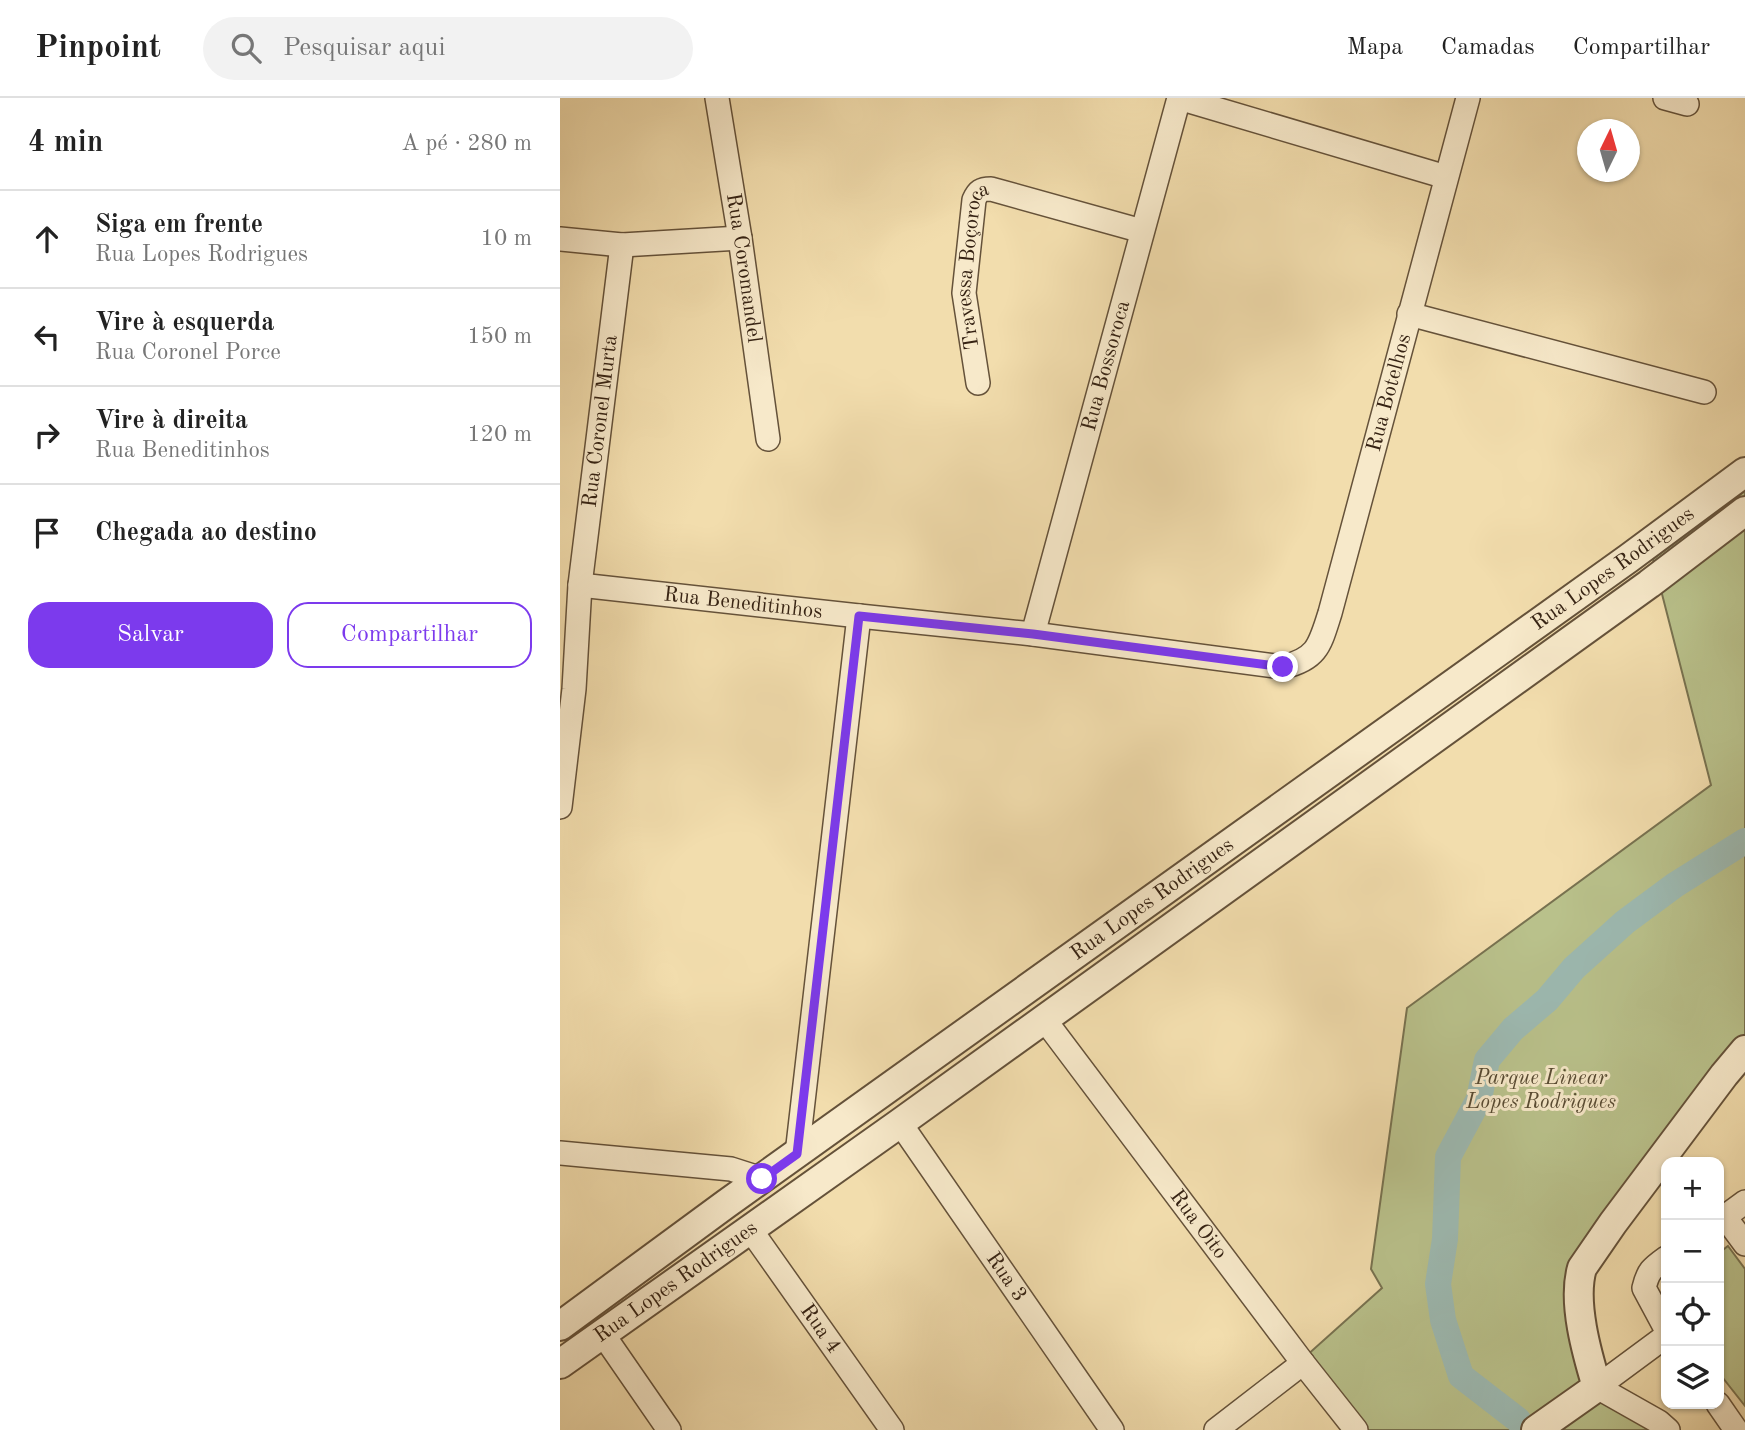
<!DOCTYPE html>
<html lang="pt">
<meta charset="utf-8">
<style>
body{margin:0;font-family:"Old Standard TT",serif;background:#f2f2f2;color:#222}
.controls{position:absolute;right:21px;bottom:21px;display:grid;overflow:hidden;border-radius:14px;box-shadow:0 2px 5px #0004}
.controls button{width:63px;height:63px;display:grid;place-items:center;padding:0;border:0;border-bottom:2px solid #e0e0e0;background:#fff;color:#222;font:35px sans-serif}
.compass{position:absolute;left:1017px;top:21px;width:63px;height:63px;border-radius:50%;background:#fff;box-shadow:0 2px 5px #0004;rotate:5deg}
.stop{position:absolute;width:21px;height:21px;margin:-16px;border:5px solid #7c3aed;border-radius:50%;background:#fff}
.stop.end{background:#7c3aed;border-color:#fff;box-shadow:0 2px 7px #0008}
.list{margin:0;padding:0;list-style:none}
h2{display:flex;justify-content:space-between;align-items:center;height:91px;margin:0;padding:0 28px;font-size:30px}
h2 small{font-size:23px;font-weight:400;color:#767676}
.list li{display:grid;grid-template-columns:46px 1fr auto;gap:21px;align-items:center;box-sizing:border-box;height:98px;padding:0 28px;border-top:2px solid #e0e0e0}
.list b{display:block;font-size:26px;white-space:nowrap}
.list p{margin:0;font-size:23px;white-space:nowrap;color:#767676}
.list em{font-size:23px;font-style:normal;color:#767676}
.actions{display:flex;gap:14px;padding:21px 28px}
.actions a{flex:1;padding:16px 0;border:2px solid #7c3aed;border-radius:21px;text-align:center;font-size:24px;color:#7c3aed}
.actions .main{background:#7c3aed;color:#fff}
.icon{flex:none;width:38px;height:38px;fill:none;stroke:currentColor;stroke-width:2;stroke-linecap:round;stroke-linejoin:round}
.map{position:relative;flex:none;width:1185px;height:1332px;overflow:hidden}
header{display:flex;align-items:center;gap:42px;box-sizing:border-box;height:98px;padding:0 35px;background:#fff;border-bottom:2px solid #e0e0e0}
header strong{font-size:33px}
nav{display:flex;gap:38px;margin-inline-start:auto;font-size:24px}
.search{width:490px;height:63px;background:#f2f2f2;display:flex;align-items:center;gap:18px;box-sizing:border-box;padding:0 24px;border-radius:38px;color:#767676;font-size:26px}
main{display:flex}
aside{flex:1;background:#fff}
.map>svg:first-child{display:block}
.green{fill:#b9c18b;stroke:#787250;stroke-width:2}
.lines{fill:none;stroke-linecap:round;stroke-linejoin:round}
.canal{stroke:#9dbab2;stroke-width:26}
.minor-casing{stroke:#65523a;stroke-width:26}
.tertiary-casing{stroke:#65523a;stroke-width:32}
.minor{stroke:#f7e9ca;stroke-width:23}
.tertiary{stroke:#f7e9ca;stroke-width:28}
.route{stroke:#7c3aed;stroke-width:9}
.labels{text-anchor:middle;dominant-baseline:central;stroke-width:6;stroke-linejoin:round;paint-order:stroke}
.street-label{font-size:21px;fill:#362314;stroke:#f7e9ca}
.park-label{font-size:21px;font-style:italic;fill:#574a32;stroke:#f7e9ca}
</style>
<header>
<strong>Pinpoint</strong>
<div class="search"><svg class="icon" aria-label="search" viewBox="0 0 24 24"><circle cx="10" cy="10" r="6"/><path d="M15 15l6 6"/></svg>Pesquisar aqui</div>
<nav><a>Mapa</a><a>Camadas</a><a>Compartilhar</a></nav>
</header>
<main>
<aside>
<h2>4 min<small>A pé · 280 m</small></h2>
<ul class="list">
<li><svg class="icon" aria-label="ahead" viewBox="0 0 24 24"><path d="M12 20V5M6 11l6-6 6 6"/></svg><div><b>Siga em frente</b><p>Rua Lopes Rodrigues</p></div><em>10 m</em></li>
<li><svg class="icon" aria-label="left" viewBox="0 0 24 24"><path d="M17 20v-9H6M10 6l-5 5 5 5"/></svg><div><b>Vire à esquerda</b><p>Rua Coronel Porce</p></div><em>150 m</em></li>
<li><svg class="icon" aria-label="right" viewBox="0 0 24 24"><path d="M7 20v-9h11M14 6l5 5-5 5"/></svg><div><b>Vire à direita</b><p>Rua Beneditinhos</p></div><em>120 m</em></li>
<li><svg class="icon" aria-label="arrive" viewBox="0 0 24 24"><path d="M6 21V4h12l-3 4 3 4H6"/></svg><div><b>Chegada ao destino</b></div></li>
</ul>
<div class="actions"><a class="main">Salvar</a><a>Compartilhar</a></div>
</aside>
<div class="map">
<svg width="1185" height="1332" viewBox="0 0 1185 1332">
<rect width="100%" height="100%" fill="#f2ddad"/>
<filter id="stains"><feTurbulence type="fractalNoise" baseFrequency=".00286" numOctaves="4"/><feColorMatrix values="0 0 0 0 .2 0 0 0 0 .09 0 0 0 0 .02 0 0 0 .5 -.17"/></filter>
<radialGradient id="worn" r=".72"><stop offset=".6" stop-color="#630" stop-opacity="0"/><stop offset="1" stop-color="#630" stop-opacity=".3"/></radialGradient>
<path class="green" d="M1185,393V973L1026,1167L1039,1288L1114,1332H788L736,1267L822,1190L811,1171L847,910L1151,687L1093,461Z
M1168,1148L1185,1171V1308L1159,1275V1155Z"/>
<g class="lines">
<path class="canal" d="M958,1322L901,1278L883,1222L878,1186L885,1141L888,1059L919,1001L927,962L953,931L987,902L1014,870L1065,824L1115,787L1185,743"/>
<defs>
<g id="minor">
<path id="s1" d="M157,0L180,140L208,341"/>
<path d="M619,0L886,79"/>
<path d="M1105,0L1127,6"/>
<path d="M0,141L62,147L180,140"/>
<path d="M849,216L1144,294"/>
<path id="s2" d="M418,285L404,195L414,102C418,93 421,91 431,91L582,133"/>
<path id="s3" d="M20,487L299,518L473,536L723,569C758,561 760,546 770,515L908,0"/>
<path id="s4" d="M473,536L619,0"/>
<path id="s5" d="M0,709L14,591L20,487L62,147"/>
<path id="s6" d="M484,921L743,1265L796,1332"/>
<path id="s7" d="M340,1025L552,1332"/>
<path d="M0,1055L171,1071L202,1081"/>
<path d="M237,1056L299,518"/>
<path d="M1165,1119L1185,1146"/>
<path d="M1159,1123L1185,1104"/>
<path id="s8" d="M190,1131L332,1332"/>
<path d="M1106,1160C1092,1170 1088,1173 1084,1190L1106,1231"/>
<path d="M42,1235L109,1332"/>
<path d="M1106,1238L1037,1289L1099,1324L1108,1332"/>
<path d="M1158,1306L1176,1332"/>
<path d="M656,1332L743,1265"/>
</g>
<g id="tertiary">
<path id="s9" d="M0,1228L166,1106L1069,460L1185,374"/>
<path id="s10" d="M0,1266L340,1025L1089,486L1185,413"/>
<path d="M976,1332L1037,1289C1027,1256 1012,1204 1022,1170L1053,1125L1164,977L1185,952"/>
</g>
</defs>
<use href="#minor" class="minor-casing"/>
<use href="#tertiary" class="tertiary-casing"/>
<use href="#minor" class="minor"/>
<use href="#tertiary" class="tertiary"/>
</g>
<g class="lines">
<path class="route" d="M202,1081L237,1056L299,518L473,536L723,569"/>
</g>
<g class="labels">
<g class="street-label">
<text stroke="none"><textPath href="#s1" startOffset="172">Rua Coromandel</textPath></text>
<text stroke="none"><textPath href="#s2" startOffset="119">Travessa Boçoroca</textPath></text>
<text stroke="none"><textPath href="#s4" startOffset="278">Rua Bossoroca</textPath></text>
<text stroke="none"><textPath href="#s3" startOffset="1013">Rua Botelhos</textPath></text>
<text stroke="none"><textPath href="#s5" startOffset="388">Rua Coronel Murta</textPath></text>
<text stroke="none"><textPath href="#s9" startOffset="1297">Rua Lopes Rodrigues</textPath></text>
<text stroke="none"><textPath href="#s3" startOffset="164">Rua Beneditinhos</textPath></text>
<text stroke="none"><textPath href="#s9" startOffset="730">Rua Lopes Rodrigues</textPath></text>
<text stroke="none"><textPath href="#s6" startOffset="257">Rua Oito</textPath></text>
<text stroke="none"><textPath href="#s7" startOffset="187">Rua 3</textPath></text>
<text stroke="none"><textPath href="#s10" startOffset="142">Rua Lopes Rodrigues</textPath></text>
<text stroke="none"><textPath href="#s8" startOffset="122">Rua 4</textPath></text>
</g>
<g class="park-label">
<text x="981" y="980">Parque Linear<tspan x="981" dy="24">Lopes Rodrigues</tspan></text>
</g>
</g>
<rect width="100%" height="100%" filter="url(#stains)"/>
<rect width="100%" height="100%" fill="url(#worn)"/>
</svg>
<div class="controls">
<button>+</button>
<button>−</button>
<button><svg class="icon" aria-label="locate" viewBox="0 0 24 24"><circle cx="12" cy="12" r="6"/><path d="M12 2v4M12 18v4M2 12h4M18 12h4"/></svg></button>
<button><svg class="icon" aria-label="layers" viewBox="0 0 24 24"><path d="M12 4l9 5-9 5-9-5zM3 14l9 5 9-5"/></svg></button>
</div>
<svg class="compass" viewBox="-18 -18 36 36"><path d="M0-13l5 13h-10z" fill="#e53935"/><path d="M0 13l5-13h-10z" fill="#767676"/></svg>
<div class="stop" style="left:202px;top:1081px"></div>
<div class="stop end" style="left:723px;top:569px"></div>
</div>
</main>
